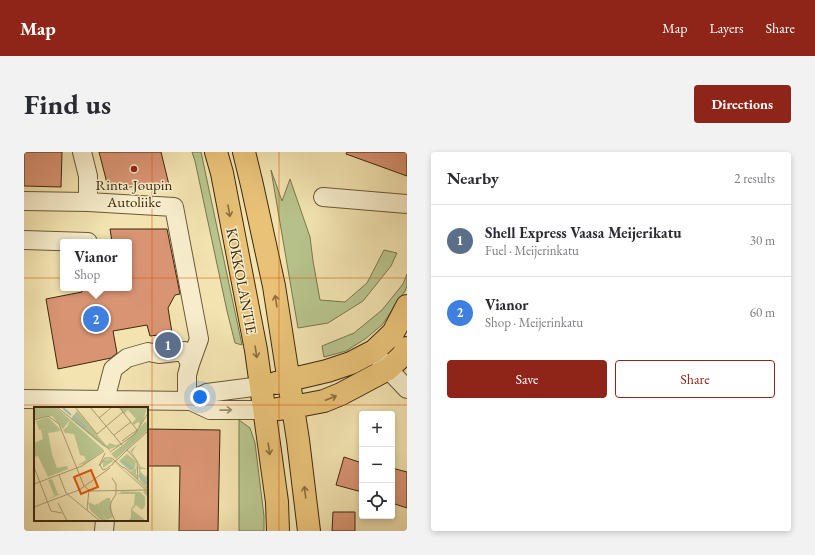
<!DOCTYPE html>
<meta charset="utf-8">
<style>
body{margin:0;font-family:"EB Garamond",serif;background:#f2f2f3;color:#2b2b33}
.controls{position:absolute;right:12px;bottom:12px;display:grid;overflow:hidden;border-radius:4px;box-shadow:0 2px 6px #0003}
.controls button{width:36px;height:36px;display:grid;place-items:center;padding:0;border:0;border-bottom:1px solid #e1e1e2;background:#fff;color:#2b2b33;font:20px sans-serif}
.you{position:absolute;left:176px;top:245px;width:14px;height:14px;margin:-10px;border:3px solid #fff;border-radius:50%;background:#1a73e8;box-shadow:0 0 0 6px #1a73e833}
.badge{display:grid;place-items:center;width:26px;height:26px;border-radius:50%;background:#8f2418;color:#fff;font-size:13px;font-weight:700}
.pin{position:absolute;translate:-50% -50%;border:2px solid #fff;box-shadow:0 1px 4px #0006}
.popup{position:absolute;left:36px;top:87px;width:72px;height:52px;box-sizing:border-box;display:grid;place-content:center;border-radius:4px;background:#fff;filter:drop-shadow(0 1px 3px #0005);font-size:13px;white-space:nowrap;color:#7c7c81}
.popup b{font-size:15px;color:#2b2b33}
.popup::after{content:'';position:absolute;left:50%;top:100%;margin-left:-8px;border:8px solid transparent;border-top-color:#fff}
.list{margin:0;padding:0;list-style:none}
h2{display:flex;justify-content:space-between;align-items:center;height:52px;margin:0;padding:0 16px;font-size:17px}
h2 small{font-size:13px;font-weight:400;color:#7c7c81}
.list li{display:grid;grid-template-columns:26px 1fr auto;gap:12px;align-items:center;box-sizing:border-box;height:72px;padding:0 16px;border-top:1px solid #e1e1e2}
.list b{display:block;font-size:15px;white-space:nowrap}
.list p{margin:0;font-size:13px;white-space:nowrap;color:#7c7c81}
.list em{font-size:13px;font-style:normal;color:#7c7c81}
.actions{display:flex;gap:8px;padding:12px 16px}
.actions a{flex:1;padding:9px 0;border:1px solid #8f2418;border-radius:4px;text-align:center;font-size:14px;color:#8f2418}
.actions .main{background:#8f2418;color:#fff}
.icon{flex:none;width:22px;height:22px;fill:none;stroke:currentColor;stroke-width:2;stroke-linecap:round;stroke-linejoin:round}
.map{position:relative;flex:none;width:383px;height:379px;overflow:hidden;border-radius:4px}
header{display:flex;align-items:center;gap:24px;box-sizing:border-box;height:56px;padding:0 20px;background:#8f2418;color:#fff}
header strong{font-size:19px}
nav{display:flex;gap:22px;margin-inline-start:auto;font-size:14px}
.intro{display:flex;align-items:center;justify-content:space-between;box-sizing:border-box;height:96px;padding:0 24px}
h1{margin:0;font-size:28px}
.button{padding:10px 18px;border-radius:4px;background:#8f2418;color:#fff;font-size:14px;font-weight:700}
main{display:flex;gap:24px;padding:0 24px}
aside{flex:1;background:#fff;border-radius:4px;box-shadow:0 2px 6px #0003}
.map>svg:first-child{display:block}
.green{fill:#b8c48d;stroke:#7a764d}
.building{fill:#d99473;stroke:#3d290d}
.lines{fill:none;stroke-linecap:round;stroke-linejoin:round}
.minor-casing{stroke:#6a5836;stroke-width:20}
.major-casing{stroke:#3d290d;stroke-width:24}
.minor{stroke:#f7edcc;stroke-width:18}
.major{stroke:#e9c278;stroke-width:22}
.oneway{stroke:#8a6e3d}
.oneway2{stroke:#9a8b6c}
.grid{fill:none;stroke:#d7540c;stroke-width:1;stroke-opacity:0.55}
.poi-dot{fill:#8f2418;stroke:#f7edcc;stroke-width:1.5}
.labels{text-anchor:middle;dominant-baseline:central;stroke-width:3;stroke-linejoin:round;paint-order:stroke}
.poi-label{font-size:15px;fill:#3d290d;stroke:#f7edcc}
.street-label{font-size:15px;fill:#3d290d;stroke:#f7edcc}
.inset-river{fill:none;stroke:#9fbcb6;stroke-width:2}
.inset-road{fill:none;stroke:#aa996f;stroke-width:1}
.view{fill:#d7540c;fill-opacity:0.15;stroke:#d7540c;stroke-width:2}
.inset-edge{fill:none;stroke:#3d290d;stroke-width:2}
</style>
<header>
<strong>Map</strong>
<nav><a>Map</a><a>Layers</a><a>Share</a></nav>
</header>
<div class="intro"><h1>Find us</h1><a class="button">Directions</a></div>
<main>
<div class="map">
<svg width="383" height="379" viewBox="0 0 383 379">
<rect width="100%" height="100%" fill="#f2e3b0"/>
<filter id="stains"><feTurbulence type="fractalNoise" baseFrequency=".005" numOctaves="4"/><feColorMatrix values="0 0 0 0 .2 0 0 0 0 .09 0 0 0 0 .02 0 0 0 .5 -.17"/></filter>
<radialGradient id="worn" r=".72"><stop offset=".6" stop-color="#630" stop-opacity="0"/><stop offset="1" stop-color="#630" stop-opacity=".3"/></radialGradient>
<path class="green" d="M168,0H177L218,193L211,191L203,159L171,9Z
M247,18L258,49L266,27L286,85L289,109L296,148L321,150L343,131L360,98L373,101L367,114L339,149L304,171L274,176Z
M383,122V134L381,139L358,173L341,187L322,199L300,205L298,194L330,181L358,158L379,132Z
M215,268L226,276L231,291L240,364V379H215Z"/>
<path class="building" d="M0,0H38L37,35L0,34Z
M75,0H137L146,37L84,35Z
M323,0H383V24L322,2Z
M86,77H143L156,142L151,143L144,156L149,187L156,186L157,189L135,191L134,183L126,184L123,173L89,179L93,201L87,206L34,217L22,147L58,140L57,136H105V90H88Z
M123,277L196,278L194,379H155L156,314H123Z
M320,305L338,311V340L312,333Z
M368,316L383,320V356L368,351Z
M309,360H331V379H308Z"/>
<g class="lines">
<defs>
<path id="minor" d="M299,45L383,52
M0,49L64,50V24L58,0
M64,50L150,55L175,187L166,212
M0,88L64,90
M355,206L364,217L383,237
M0,247L167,249L186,258H240
M81,248L89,217L103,206L124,200L135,202L160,199L166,212L163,223V249
M167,249L183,241L237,234
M80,379L81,368"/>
<path id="major" d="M192,0L198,21L232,198L253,350L254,379
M220,0L228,33L250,134L274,288L285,379
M252,231L303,219L327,211L350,199L369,181L383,154
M254,257L269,255L300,249L317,242L364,217L378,204L383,196"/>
</defs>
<use href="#minor" class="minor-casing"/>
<use href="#major" class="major-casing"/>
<use href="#minor" class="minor"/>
<use href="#major" class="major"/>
</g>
<defs><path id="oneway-shaft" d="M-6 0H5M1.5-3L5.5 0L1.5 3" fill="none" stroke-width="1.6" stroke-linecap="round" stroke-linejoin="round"/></defs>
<g class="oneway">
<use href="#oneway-shaft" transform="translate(205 59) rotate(80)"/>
<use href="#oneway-shaft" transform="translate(252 149) rotate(-99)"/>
<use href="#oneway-shaft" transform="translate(232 200) rotate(81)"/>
<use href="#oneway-shaft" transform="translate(307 246) rotate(-21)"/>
<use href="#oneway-shaft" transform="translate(245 297) rotate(82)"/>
<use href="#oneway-shaft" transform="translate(281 340) rotate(-97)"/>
</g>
<use class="oneway2" href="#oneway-shaft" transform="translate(202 258) rotate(-1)"/>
<path class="grid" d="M128,0V379M255,0V379M0,126H383M0,253H383"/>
<circle class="poi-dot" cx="110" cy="17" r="4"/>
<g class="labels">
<g class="poi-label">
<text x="110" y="32">Rinta-Joupin<tspan x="110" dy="17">Autoliike</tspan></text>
</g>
<g class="street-label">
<text transform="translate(218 129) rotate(79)">KOKKOLANTIE</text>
</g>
</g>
<g transform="translate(10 255)">
<rect width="114" height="114" fill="#f2e3b0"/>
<path d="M0,0H22L70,43L50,57L44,58L52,53L50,49L46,48L40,27L31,26L29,23L33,20L36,13L29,22L18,9L0,13ZM85,0H111L113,1L109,14L106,19L103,21L106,17L104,15L100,18L98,16L102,12L94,3L90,7ZM43,4L73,39L75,36L82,38L79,40L86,36L84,39L76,42L69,39L37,12ZM14,10L27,23L23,22L27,24L14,26L18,47L23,61L33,59L34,62L14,70L4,49L0,50V36L9,32L7,23L17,21L5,23L2,14ZM111,15L114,16V23L82,52L77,47L91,36ZM103,38L98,45L107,60L114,62H107L106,64L112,70L114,65V81L106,73L104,57L96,44ZM93,47L102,54L103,58L102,66L104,72L96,65L102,61L103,58L102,54L101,61L96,64L85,54ZM77,52L114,83V90L109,85L111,83L79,54L69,61V53ZM18,72L24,87H27L14,92L23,87L20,88L14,73ZM84,84L106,85L111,90V99L108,103L102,98L98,103L110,112L109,114H94L97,111V102L100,98L101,87H83L88,85ZM73,91H76L79,110L73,113L68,107L72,113L68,114L56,103L54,95L61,98L64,96L65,99V96Z" fill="#b8c48d"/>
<path class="inset-river" d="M28,0L37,8M39,9L52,21M88,54L99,62M105,68L114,78"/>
<path class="inset-road" d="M23,0L76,43M41,0L63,27L89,5M56,0L88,38M85,0L103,23L88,34M65,11L78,0M0,13L14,9L25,17L50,79M114,24L93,43L84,52L79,56V57L72,62L69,63L66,58L71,51H77L79,52L88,60L91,61L114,82M80,28L97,15M93,43L103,54L104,72M76,45L101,27L114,6M65,59L71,46M0,60L17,104L28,106M25,68L32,86M78,71L82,77V87L77,95L76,102L81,114M0,77L48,59L70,44M50,79L56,84L114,83M32,86L66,114M24,96L33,114M0,100L45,83L76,61M53,103L55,82"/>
<path class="view" d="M57,63L64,80L47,87L40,70Z"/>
<rect width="114" height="114" class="inset-edge"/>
</g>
<rect width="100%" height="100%" filter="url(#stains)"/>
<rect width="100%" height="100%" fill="url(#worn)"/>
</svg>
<div class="controls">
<button>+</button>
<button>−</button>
<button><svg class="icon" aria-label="locate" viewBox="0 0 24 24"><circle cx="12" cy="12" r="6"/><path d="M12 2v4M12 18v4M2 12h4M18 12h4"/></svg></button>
</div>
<div class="you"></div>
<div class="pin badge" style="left:144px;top:193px;background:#5c6f8a">1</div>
<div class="pin badge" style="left:72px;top:167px;background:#3f7fe0">2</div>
<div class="popup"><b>Vianor</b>Shop</div>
</div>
<aside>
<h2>Nearby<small>2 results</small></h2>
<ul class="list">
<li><span class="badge" style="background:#5c6f8a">1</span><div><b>Shell Express Vaasa Meijerikatu</b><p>Fuel · Meijerinkatu</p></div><em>30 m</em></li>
<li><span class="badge" style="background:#3f7fe0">2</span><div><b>Vianor</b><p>Shop · Meijerinkatu</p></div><em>60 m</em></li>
</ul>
<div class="actions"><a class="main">Save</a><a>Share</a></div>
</aside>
</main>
